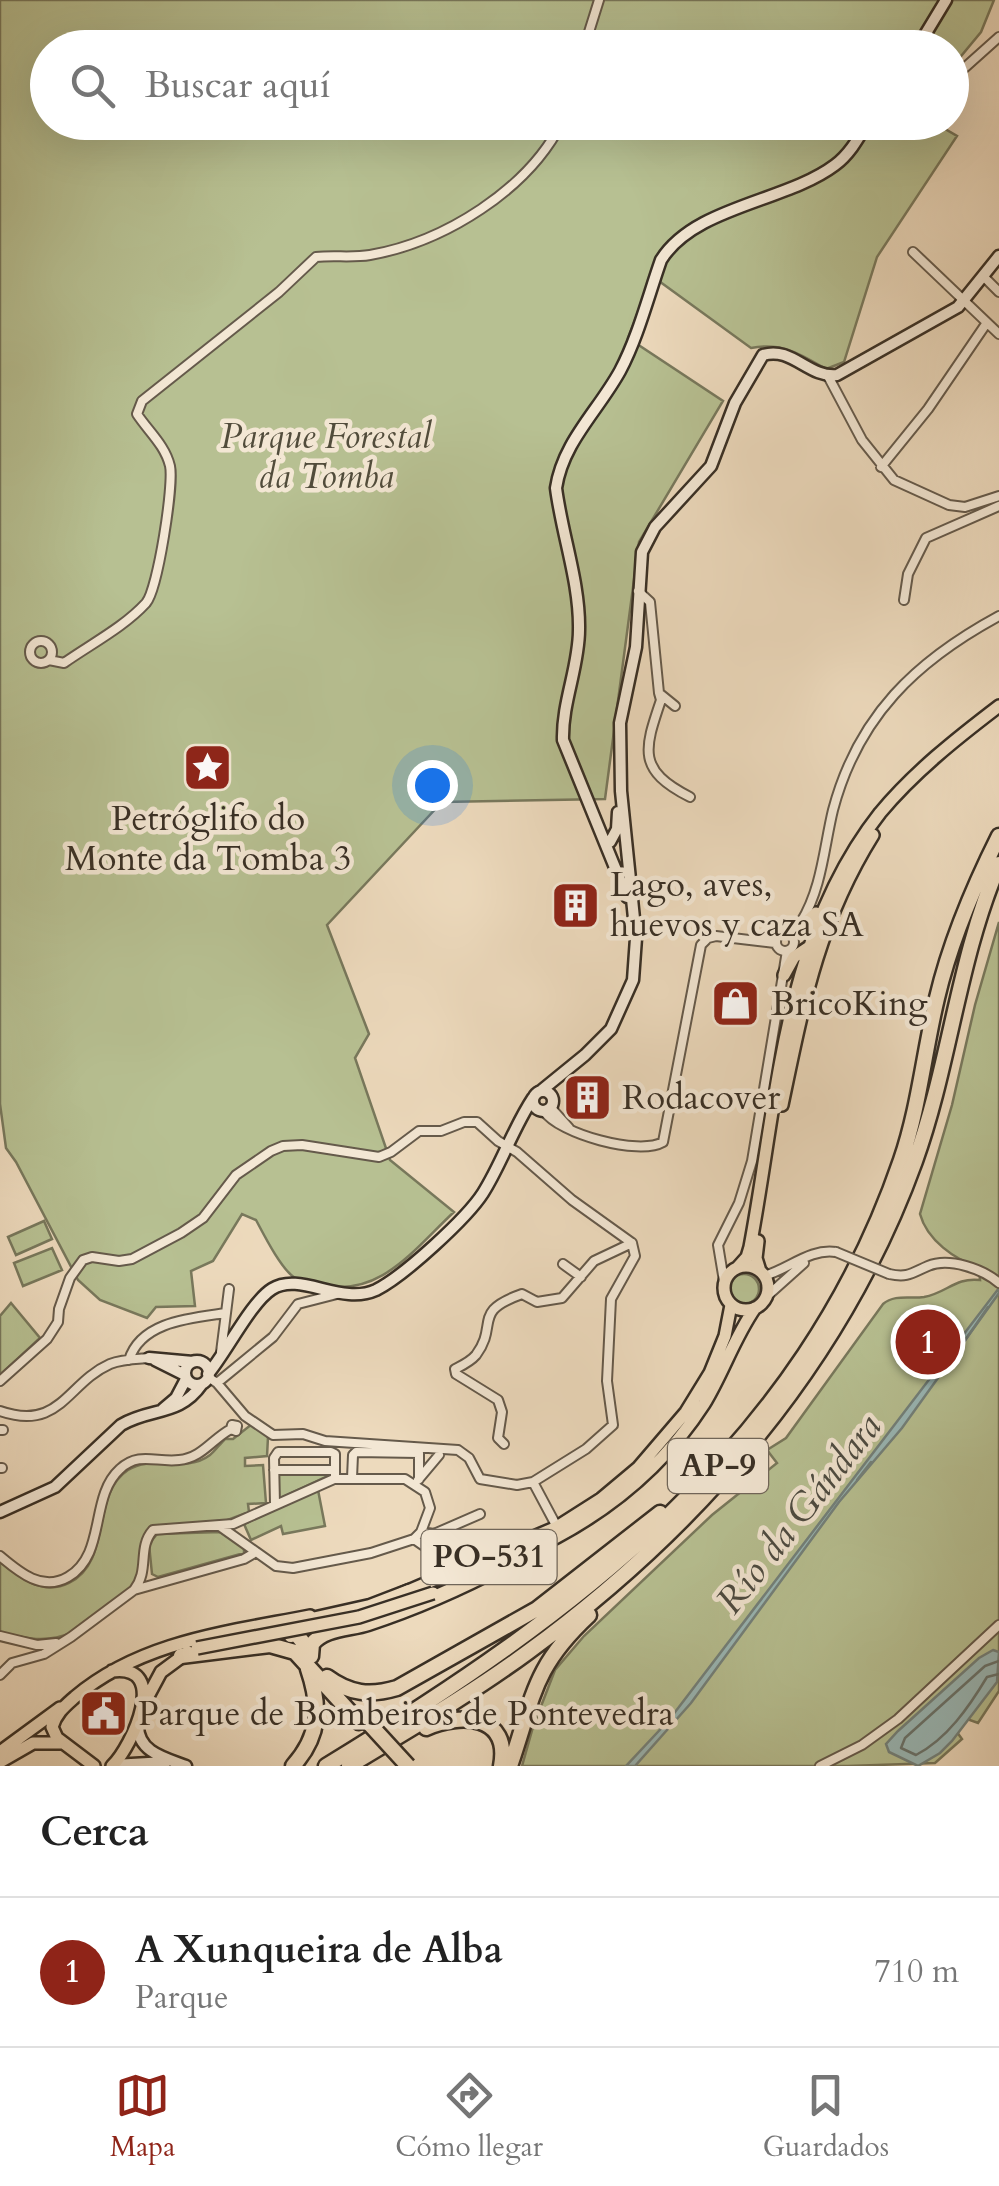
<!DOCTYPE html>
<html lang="es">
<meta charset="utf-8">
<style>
body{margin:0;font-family:Cardo,serif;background:#f6f6f6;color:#222}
.you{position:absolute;left:432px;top:785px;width:35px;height:35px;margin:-25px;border:8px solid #fff;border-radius:50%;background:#1a73e8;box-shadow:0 0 0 15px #1a73e833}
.badge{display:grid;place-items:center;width:65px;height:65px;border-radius:50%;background:#8f2418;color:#fff;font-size:32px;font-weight:700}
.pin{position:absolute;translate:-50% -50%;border:5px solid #fff;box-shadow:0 2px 10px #0006}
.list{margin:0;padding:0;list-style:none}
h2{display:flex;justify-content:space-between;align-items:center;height:130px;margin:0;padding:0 40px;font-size:42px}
h2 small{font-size:32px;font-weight:400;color:#767676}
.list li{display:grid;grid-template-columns:65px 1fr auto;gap:30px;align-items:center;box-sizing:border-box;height:150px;padding:0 40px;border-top:2px solid #e0e0e0}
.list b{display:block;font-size:38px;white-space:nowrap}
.list p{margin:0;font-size:32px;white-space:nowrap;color:#767676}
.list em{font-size:32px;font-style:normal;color:#767676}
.icon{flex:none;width:55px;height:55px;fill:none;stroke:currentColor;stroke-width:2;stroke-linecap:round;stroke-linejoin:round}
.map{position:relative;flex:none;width:999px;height:1766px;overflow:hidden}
.search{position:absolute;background:#fff;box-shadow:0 10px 40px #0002;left:30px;right:30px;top:30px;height:110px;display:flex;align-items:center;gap:25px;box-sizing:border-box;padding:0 35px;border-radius:55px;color:#767676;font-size:38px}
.sheet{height:280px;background:#fff}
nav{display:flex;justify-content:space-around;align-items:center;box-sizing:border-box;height:140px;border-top:2px solid #e0e0e0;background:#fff;font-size:28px;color:#767676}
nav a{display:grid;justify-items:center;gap:5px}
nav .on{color:#8f2418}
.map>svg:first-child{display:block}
.green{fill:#b7c092;stroke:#78785c;stroke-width:2.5}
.water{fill:#9ab9b8;stroke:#73827d;stroke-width:2.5}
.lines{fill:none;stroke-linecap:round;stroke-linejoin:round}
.shore{stroke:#69746e;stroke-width:2.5}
.stream{stroke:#73827d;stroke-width:2.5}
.street-casing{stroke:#655a4b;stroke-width:12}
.secondary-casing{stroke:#382f25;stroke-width:15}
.primary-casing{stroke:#382f25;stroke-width:16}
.highway-casing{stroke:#382f25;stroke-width:19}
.street{stroke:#f3e7d4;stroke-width:8}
.secondary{stroke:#f3e7d4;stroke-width:10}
.primary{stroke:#eddabd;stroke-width:11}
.highway{stroke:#eddabd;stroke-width:14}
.street-bridge-casing{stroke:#655a4b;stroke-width:12;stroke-linecap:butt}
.primary-bridge-casing{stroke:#382f25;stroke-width:16;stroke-linecap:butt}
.highway-bridge-casing{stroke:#382f25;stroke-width:19;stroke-linecap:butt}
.street-bridge{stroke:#f3e7d4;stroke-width:8}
.primary-bridge{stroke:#eddabd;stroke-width:11}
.highway-bridge{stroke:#eddabd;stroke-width:14}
.labels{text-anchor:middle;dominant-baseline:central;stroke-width:9;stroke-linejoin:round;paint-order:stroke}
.shield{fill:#f3e7d4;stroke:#70665a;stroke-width:2.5}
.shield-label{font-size:32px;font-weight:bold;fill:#382f25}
.park-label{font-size:35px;font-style:italic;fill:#514c3b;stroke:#f3e7d4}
.poi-label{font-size:35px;fill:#382f25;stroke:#f3e7d4;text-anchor:start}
.water-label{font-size:38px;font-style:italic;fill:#4c4b42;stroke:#f3e7d4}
</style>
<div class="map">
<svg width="999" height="1766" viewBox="0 0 999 1766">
<rect width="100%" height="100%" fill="#eddabd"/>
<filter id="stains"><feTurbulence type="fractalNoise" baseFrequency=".002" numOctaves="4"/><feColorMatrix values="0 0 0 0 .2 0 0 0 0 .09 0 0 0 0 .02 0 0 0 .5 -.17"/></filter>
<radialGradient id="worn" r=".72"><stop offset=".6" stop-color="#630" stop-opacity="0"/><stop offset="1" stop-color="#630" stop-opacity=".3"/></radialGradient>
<path class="green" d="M0,0H994L981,32L952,67V48H48V122H933L957,136L877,257L844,362L826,369C800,354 782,342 751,348L652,276L628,338L723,401L639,542L605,799L442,802L327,925L369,1034L355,1058L390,1160L454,1212C414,1249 379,1300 318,1284C312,1282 301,1281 295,1278C281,1269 264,1235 256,1220L242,1214L213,1261L191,1271L195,1306L156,1307L147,1318L100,1300L78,1280L16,1162L6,1148L0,1104Z
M999,922V1691L978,1723L959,1716L954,1728L962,1739L935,1763L848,1766H522L533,1727L555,1670L584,1636L712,1515L777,1463L767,1450L786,1438L883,1304C895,1294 909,1299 924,1297C947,1293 955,1277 980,1280L979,1267C955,1260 927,1240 920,1214L952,1105L975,1005Z
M44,1221L52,1239L16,1255L8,1237Z
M52,1248L62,1270L23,1286L14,1263Z
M729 1289a15 15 0 1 1 30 0a15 15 0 1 1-30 0Z
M11,1303L40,1338L0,1375V1316Z
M252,1424L268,1437L267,1456L245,1458V1466L263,1465L266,1503L248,1504L249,1512L225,1521L151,1527C134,1543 146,1562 136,1581C126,1598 88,1620 71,1633C48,1643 24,1639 0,1632V1562C20,1578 43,1596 69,1583C113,1561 90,1495 128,1470C152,1454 185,1474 210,1455C214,1452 220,1444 225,1439H233Z
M282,1473H329L328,1476L281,1498L278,1497V1475Z
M318,1490L325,1526L283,1534L281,1526L251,1540L244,1524Z
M220,1532L244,1547V1553L158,1577L152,1574L149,1544L157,1534Z"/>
<path class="water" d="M999,1288V1293L902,1428L839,1502L691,1703L635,1766H626L669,1720Z
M993,1650L999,1652L997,1682L952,1741L940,1753L918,1766L889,1752L886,1744L898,1731L979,1658Z"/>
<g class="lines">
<path class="shore" d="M999,1661L985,1666L905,1738L901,1748L916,1755C947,1739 969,1707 987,1677L999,1674"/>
<path class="stream" d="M950,1362L988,1307
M857,1480L871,1462"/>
<defs>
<path id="street" d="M584,48L599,0
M952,79L999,37
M913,252L999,334
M984,277L999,292
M828,376L862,440L894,480L949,505L965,507L999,496
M881,467L928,409L986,324
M638,591L650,602L659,693L675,706
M904,600L908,574L926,538L999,506
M30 652a11 11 0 1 1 22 0a11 11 0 1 1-22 0Z
M49,660L64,663C91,644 124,627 146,603C158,589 174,484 170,466C165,445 148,431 137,414L142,401L279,292L316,257C334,255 352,258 370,255C444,242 528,190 562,122
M659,693L661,700C644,750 637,770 690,797
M801,922C822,888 824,847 833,810C858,716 916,661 999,616
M776 942a9 9 0 1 1 18 0a9 9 0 1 1-18 0Z
M551,1108L569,1128
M544,1111C559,1134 639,1156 663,1142L701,945L708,938L716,936L775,943
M563,1264L581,1277
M889,1274C908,1278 912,1273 928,1266C949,1257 983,1269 999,1283
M764,1276C789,1269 810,1248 836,1252
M724,1281L718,1245L739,1203L752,1161L787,951
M766,1297L804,1263
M226,1313L229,1289
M129,1360C141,1321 192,1318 226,1313L221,1352
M208,1377L217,1383L245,1416L273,1435L303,1434L325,1441L458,1450L469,1458L480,1479L517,1485L533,1482
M0,1381L47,1339L58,1322L59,1309L70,1278L83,1260L92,1257L119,1261L132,1259L181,1233L203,1218L236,1175L271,1151L283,1146L302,1145L379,1157L391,1152L419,1131H441L464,1122H477L498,1141L517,1152L572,1200L632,1243
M217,1383L273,1337L298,1304L337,1294
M0,1411C60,1432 67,1383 110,1364C122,1359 136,1359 149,1358
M232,1425L237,1426L236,1431L231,1429Z
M0,1430H3
M504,1444L498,1438L502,1412L498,1400L456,1374L455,1369C463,1365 470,1362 476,1355C499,1324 471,1312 522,1294L537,1302L562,1298L594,1261L632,1243
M0,1468H2
M274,1470H335
M352,1478L353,1455L356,1452L419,1453V1479
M418,1480L439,1455
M275,1504L274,1458L278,1452H331L335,1454V1479
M557,1527L533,1482L586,1449L613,1425L607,1381L611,1299L635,1256L632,1243
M421,1532L434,1534L480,1514
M414,1539L427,1548H434
M0,1556C19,1572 42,1592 68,1577C107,1554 89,1497 120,1469C139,1451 157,1463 179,1460C202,1458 212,1439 231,1429
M134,1590C150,1570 137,1548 153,1530L233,1524L334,1479H405L425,1492L430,1508L421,1532L414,1539L371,1553L293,1568L276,1566L221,1527
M0,1636L37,1645L56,1643
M0,1675L12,1663L44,1654L71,1637L134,1590L244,1559L256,1552
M820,1766L862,1745L898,1719L999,1625"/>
<path id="secondary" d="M917,48L946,0
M610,842L617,829L618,812
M627,897L563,740C562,702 579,667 579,630C580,583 562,535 556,488C563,442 598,411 620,371C638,337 648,297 661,260C695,206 786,202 835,165C850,154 859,137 868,122
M542,1090L585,1055L611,1029L633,980L636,938L621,791L620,723L636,647L642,552L655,527L711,466L735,403L763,355C792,346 808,378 837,375L958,307L999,256
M533 1101a10 10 0 1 1 20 0a10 10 0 1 1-20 0Z
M149,1358L193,1362
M155,1360L185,1375
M185 1373a12 12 0 1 1 24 0a12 12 0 1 1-24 0Z
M208,1374C226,1353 251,1302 272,1289C300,1271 341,1306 376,1290C404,1276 467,1218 483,1193C502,1163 513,1128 533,1098
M163,1409L176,1398L186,1379
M0,1512L55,1487L121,1425C151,1407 179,1417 202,1384
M138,1726C138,1752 165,1758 186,1766
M114,1765L166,1762"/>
<path id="primary" d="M795,932L816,913
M784,975L794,957L809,947
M782,1105C803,1005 818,923 873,835
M758,1241L756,1258L760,1271
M724 1288a22 22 0 1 1 44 0a22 22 0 1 1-44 0Z
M738,1267L747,1257L750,1247C778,1099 783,936 880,813C914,772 957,738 999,706
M520,1555C595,1522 659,1474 704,1404C723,1373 734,1338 755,1308
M401,1594L557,1527L601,1499L638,1468L686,1412L710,1373L725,1336L731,1305
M146,1700L161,1672L188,1652
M0,1752L60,1708
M0,1762L33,1743H63
M94,1766L57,1738L52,1727C56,1713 65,1706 75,1697C141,1641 229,1632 310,1616
M112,1766C132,1747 171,1663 112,1671"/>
<path id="highway" d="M254,1629C287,1627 295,1625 311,1656
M291,1635L303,1622L370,1607L409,1592
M181,1656L270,1645L295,1652L359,1722
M311,1656L312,1644C324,1628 350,1629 368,1623C423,1605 473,1582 524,1554
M327,1677C350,1694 370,1696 397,1688L537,1609L660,1513
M426,1728C460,1713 511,1714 501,1766
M293,1766C320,1736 321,1707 308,1669
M326,1766C574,1615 803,1447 901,1160C919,1108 924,1052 937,998C950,943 974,886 999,836
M349,1766C410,1729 471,1694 528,1652C699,1527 842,1363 915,1161C950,1064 958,959 999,864
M510,1766C534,1697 532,1668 589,1615"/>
</defs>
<use href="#street" class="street-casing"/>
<use href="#secondary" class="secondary-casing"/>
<use href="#primary" class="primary-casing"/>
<use href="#highway" class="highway-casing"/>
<use href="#street" class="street"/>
<use href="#secondary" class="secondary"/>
<use href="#primary" class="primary"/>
<use href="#highway" class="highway"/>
<defs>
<path id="street-bridge" d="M836,1252L889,1274"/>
<path id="primary-bridge" d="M197,1648L359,1617L433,1593"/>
<path id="highway-bridge" d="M364,1718L408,1766"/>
</defs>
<use href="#street-bridge" class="street-bridge-casing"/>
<use href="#primary-bridge" class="primary-bridge-casing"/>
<use href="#highway-bridge" class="highway-bridge-casing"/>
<use href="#street-bridge" class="street-bridge"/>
<use href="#primary-bridge" class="primary-bridge"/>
<use href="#highway-bridge" class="highway-bridge"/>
</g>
<defs>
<symbol id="sight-square" viewBox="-11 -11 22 22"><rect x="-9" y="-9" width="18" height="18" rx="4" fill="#8f2418" stroke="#f3e7d4"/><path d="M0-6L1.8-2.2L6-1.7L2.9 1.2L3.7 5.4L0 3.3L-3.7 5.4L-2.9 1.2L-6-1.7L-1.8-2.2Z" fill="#fff"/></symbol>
<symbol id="building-square" viewBox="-11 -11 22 22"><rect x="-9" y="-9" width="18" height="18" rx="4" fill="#8f2418" stroke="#f3e7d4"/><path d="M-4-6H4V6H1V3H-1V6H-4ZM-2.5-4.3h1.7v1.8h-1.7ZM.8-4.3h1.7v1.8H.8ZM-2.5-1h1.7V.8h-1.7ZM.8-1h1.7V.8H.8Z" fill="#fff"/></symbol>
<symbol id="shop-square" viewBox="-11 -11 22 22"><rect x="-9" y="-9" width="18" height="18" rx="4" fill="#8f2418" stroke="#f3e7d4"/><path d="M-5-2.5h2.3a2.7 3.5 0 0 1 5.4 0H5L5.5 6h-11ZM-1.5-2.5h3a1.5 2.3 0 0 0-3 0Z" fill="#fff"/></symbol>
<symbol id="civic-square" viewBox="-11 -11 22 22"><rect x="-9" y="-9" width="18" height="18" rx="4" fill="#8f2418" stroke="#f3e7d4"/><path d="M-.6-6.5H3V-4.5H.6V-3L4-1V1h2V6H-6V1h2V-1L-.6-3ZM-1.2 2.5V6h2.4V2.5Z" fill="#fff"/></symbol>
</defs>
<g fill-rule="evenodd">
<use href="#sight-square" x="180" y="740" width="55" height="55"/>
<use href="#building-square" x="548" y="878" width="55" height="55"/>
<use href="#shop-square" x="708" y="976" width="55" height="55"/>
<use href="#building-square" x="560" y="1070" width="55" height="55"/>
<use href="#civic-square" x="76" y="1686" width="55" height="55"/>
</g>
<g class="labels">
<g class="shield">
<rect x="668" y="1439" width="100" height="54" rx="8"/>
<rect x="421.5" y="1530" width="135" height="54" rx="8"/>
</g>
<g class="shield-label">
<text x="718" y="1466">AP-9</text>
<text x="489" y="1557">PO-531</text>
</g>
<g class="park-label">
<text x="326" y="437">Parque Forestal<tspan x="326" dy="40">da Tomba</tspan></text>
</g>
<g class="poi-label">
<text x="208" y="819" text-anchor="middle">Petróglifo do<tspan x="208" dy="40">Monte da Tomba 3</tspan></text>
<text x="610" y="885">Lago, aves,<tspan x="610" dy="40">huevos y caza SA</tspan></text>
<text x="771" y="1004">BricoKing</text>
<text x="622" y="1098">Rodacover</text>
<text x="138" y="1714">Parque de Bombeiros de Pontevedra</text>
</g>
<g class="water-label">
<text transform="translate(799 1514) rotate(-52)">Río da Gándara</text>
</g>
</g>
<rect width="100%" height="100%" filter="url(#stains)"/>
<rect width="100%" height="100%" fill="url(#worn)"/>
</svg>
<div class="you"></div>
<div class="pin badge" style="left:928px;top:1342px">1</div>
<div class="search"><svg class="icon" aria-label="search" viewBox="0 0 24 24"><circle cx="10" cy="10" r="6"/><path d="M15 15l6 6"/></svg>Buscar aquí</div>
</div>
<section class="sheet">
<h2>Cerca<small></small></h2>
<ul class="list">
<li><span class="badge">1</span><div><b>A Xunqueira de Alba</b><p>Parque</p></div><em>710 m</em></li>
</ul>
</section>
<nav>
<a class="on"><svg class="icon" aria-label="map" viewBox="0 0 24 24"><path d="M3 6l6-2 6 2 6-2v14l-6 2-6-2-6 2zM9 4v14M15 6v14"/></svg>Mapa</a>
<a><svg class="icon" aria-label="directions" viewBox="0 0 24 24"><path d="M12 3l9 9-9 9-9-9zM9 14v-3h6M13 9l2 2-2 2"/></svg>Cómo llegar</a>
<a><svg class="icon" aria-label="saved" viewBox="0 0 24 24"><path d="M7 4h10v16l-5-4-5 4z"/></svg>Guardados</a>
</nav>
